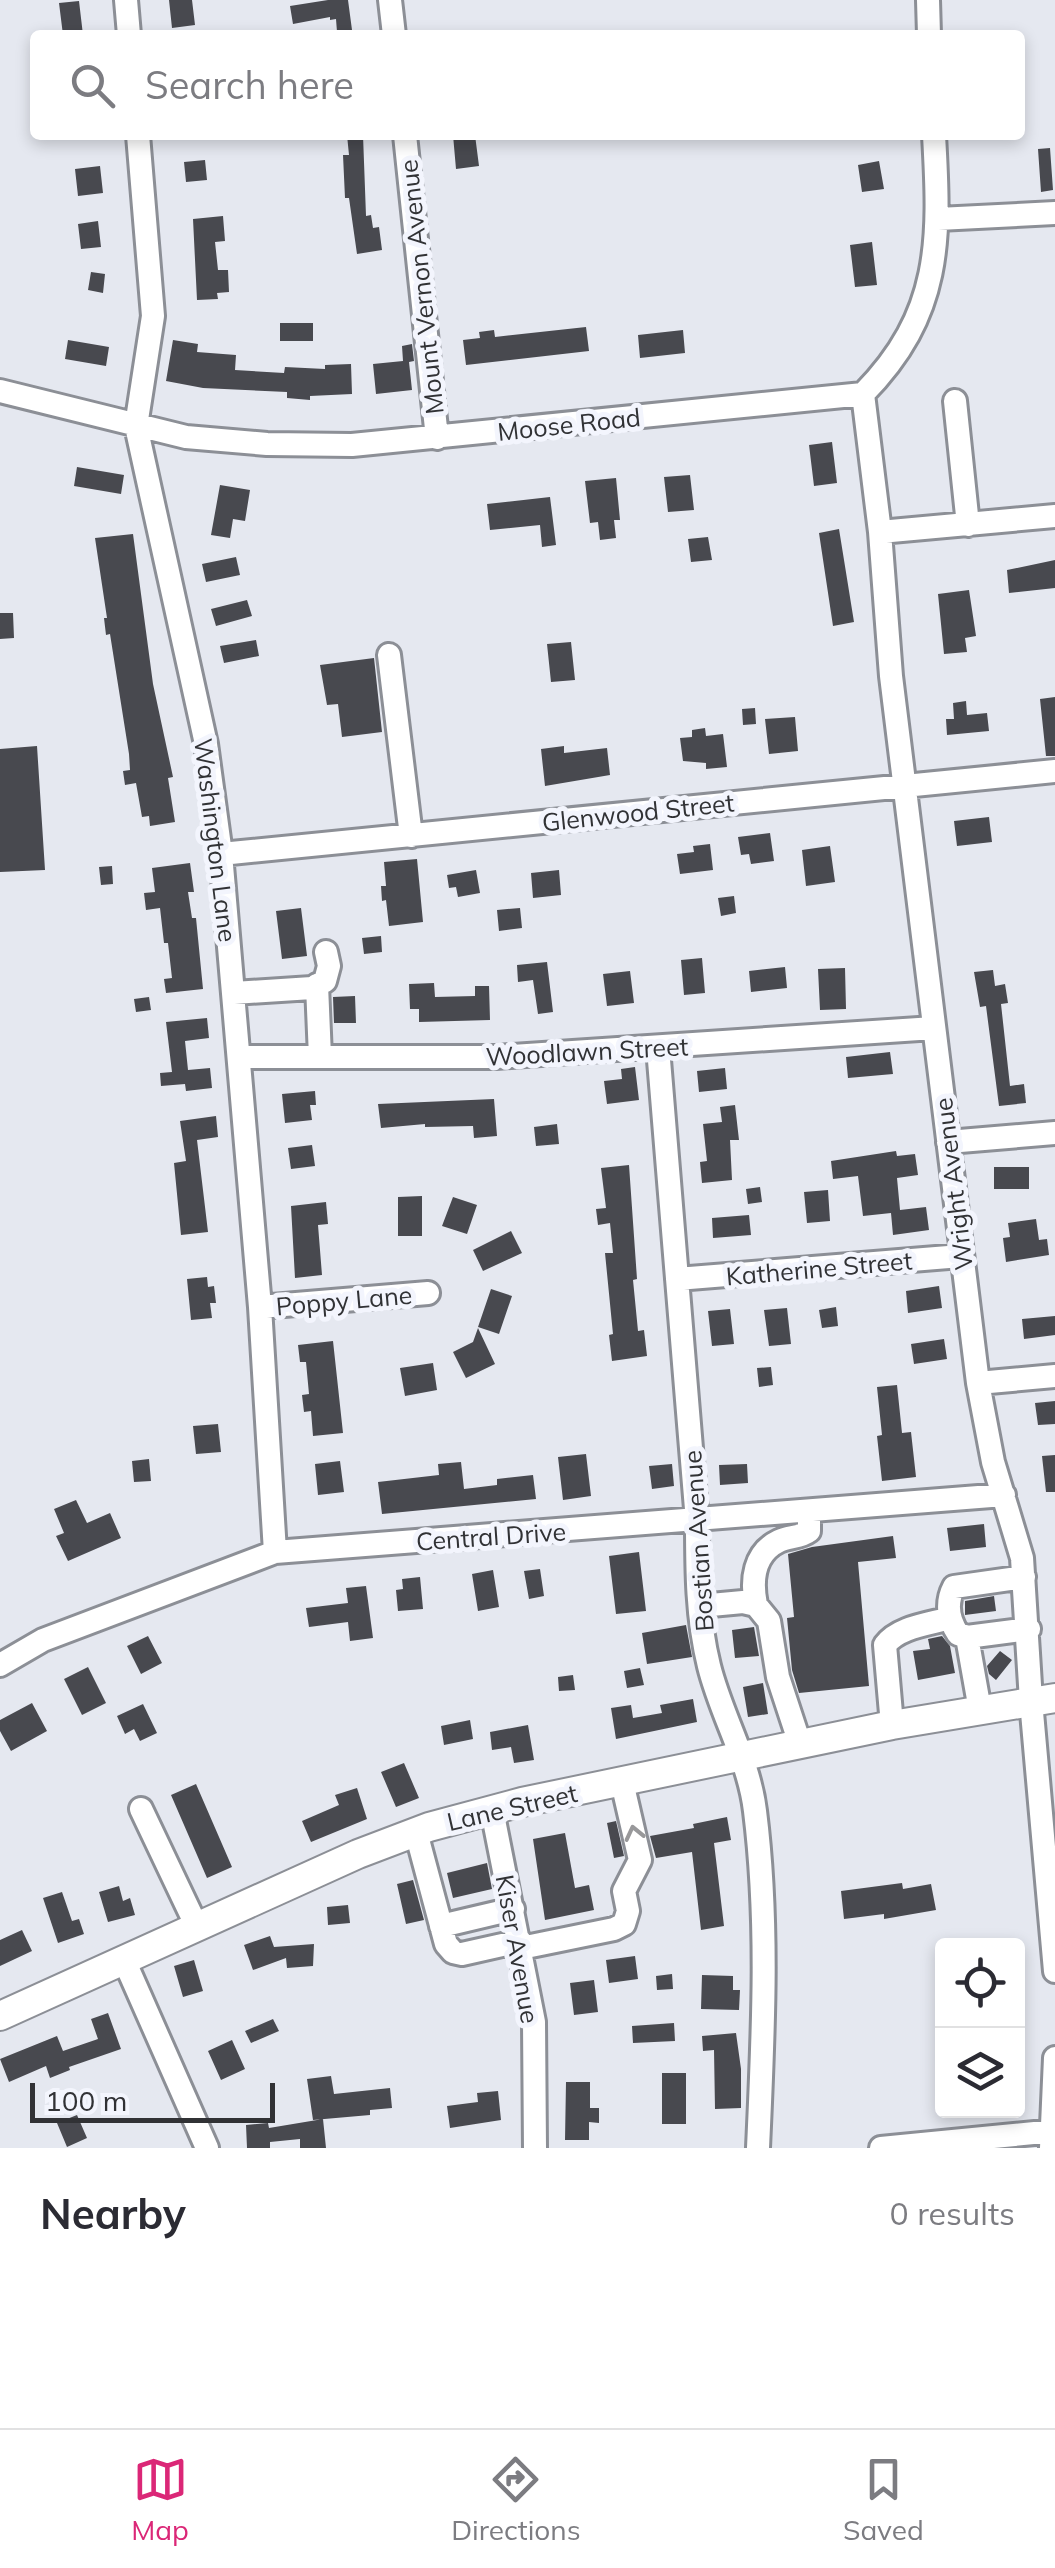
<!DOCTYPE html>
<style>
body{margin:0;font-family:Mulish,sans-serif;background:#f2f2f3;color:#2b2b33}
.controls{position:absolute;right:30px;bottom:30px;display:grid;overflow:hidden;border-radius:10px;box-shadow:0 5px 15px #0003}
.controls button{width:90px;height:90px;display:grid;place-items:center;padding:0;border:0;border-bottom:2px solid #e1e1e2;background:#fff;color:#2b2b33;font:50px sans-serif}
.scale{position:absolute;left:30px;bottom:25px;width:245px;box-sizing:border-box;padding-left:10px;border:5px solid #313235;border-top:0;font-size:28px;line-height:35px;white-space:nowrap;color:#313235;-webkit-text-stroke:8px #f3f5fd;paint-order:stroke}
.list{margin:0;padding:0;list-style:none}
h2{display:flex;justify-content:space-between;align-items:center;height:130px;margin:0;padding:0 40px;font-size:42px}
h2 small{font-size:32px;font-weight:400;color:#7c7c81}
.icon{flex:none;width:55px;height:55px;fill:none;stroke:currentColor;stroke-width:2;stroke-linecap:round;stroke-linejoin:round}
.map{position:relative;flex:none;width:1055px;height:2148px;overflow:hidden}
.search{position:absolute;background:#fff;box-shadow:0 5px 15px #0003;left:30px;right:30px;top:30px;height:110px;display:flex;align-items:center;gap:25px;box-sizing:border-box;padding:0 35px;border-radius:10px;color:#7c7c81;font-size:38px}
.sheet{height:280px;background:#fff}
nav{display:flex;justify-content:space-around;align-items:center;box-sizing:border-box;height:140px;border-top:2px solid #e1e1e2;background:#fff;font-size:28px;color:#7c7c81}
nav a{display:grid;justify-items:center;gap:5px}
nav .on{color:#db2777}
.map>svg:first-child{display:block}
.building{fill:#48494f}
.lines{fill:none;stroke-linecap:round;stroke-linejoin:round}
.minor-casing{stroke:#8c8f96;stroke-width:28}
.major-casing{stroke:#8c8f96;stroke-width:32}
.minor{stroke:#fff;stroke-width:22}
.major{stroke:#fff;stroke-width:28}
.oneway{stroke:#98989a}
.labels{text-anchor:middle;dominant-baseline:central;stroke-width:10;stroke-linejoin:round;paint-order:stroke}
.street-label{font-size:25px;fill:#313235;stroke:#f3f5fd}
</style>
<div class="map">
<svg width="1055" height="2148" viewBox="0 0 1055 2148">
<rect width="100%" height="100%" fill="#e5e8f0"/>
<path class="building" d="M169,0H192L195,25L172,28Z
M328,0H348L352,30L337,32L336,19L330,20V17L293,24L290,6Z
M79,1L83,35H63L59,3Z
M347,135H363L366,216L371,215L373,228L379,227L382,250L357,254L349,198H345L343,155H349Z
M453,135H475L479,166L456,169Z
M1050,148L1053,190L1041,192L1038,149Z
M205,160L207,180L186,182L184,162Z
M879,161L884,189L862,192L858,165Z
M100,166L103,193L78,196L75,169Z
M223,216L225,241L215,242L218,270H228L229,292L217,293L218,299L197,300L193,219Z
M98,221L101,247L81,249L78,224Z
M872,242L877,285L855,287L850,245Z
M91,272L105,274L103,293L88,290Z
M280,323H313V341H280Z
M586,327L589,351L466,365L463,340L480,338L479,332L494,330L495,337Z
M683,330L685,353L640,358L638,335Z
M68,340L109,347L106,366L65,359Z
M173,340L198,344L197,352L236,355L235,370L284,373L285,367L325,369V365L351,364L352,394L310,396V400L287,398V392L203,388L166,381Z
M412,344L414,361L409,362L412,390L376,394L373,364L403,361L402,346Z
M832,442L837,483L814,486L809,445Z
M77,467L124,475L121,494L74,486Z
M690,475L694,510L668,512L664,477Z
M616,478L620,520H614L616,538L600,540L598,522L590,523L585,481Z
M220,485L250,490L245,521L233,519L230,538L211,535Z
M550,497L556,545L542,547L540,525L490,530L487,504Z
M839,529L854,622L833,626L819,533Z
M133,534L153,684L173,777L168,778L175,822L150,826L149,816L142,817L136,783L125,785L123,771L130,770L129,754L110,634L106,635L104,618H107L95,538Z
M708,537L712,560L691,562L688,539Z
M236,557L240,575L206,582L202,564Z
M1055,560V588L1009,593L1007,570Z
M969,590L976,636L965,638L967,652L944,654L938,594Z
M247,600L252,616L216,626L211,609Z
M0,613H13L14,638L0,639Z
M256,640L259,656L224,663L220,646Z
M571,642L575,680L551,682L547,644Z
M374,658L382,732L342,737L338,704L327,705L320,665Z
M1055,697V756H1046L1040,699Z
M966,701L967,715L987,713L989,731L947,735L946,719H954L953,703Z
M755,708L756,724L743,725L742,709Z
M795,717L798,751L769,754L765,719Z
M705,728L706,736L723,734L727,767L706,769V763L683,761L680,738L692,737V730Z
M37,746L45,870L0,872V749Z
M564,746V753L607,748L610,775L545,786L541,749Z
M989,817L992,842L957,846L954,821Z
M770,833L774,861L751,864L749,854L741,855L738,837Z
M710,844L713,870L680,874L677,854L694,852L693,846Z
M830,846L835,882L806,886L802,850Z
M417,859L423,922L389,926L386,900L382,901L381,886H386L384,862Z
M190,863L194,892H188L192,918H196L203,989L166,993L164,979L172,978L168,943H164L160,908L146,910L144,893L155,892L152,868Z
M112,866L113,884L101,885L99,867Z
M476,870L480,893L458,897L456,887L449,888L447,875Z
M559,870L561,895L533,898L531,873Z
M734,896L736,913L721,916L718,898Z
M301,908L307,956L282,959L276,911Z
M520,908L522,928L499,931L497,910Z
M381,936L382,952L364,954L362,938Z
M702,958L705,993L684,995L681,960Z
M547,962L553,1012L538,1014L533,980L518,982L517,965Z
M785,967L787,988L751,992L749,971Z
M845,968L846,1009L820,1010L818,969Z
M993,970L995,986L1005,984L1008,1003L1001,1004L1010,1086L1024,1084L1026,1103L999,1106L986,1006L980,1007L974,972Z
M630,971L634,1003L607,1006L603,974Z
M434,983L435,997L475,996V986H489L490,1020L419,1022V1009H410L409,984Z
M355,996L356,1023H334L333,997Z
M149,997L151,1010L136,1012L134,999Z
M207,1018L209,1038L185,1041L188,1070L210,1068L212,1088L186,1091L185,1084L161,1086L160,1073L172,1072L166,1022Z
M890,1052L893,1074L848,1078L846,1057Z
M635,1067L639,1100L607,1104L604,1081L622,1079L621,1069Z
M725,1068L727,1089L699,1092L697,1071Z
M315,1091L316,1105H310L312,1120L285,1123L282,1094Z
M494,1099L497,1136L474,1138L473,1126L425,1127V1124L381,1128L378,1104Z
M735,1105L739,1140H730L732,1180L702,1183L700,1162L707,1161L703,1124L722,1122L720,1107Z
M216,1116L218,1137L197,1140L208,1232L181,1235L174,1163L186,1161L180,1121Z
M557,1124L559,1144L536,1146L534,1127Z
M312,1145L315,1166L291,1169L288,1148Z
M896,1151L897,1156L915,1154L918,1175L897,1178L900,1210L926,1207L929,1230L893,1235L891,1213L863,1216L858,1176L833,1179L831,1161Z
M629,1165L637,1279L633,1280L638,1331L644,1330L647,1356L612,1361L609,1335L613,1334L605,1253H613L610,1223L598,1225L596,1209L606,1208L601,1168Z
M994,1167H1029V1189H994Z
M760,1187L762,1202L748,1204L746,1189Z
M828,1190L830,1221L807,1223L804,1192Z
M422,1196V1236H398V1197Z
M453,1197L477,1205L467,1234L442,1226Z
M326,1202L328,1224L318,1225L322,1275L295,1278L291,1206Z
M749,1215L751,1235L713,1238L712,1218Z
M1036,1219L1039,1240L1047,1239L1049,1255L1006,1262L1003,1238L1010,1237L1008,1223Z
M511,1231L522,1253L483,1271L473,1250Z
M207,1277L208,1287L214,1286L216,1303H210L212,1318L191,1320L187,1279Z
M939,1286L942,1308L908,1313L906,1291Z
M491,1289L512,1296L499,1334L478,1327Z
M836,1307L838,1326L822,1328L819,1310Z
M787,1308L791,1344L769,1346L764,1310Z
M730,1309L734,1344L712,1346L708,1311Z
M1055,1316V1335L1024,1339L1022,1319Z
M478,1328L495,1364L466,1378L453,1352L473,1342Z
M944,1339L947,1359L914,1364L911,1344Z
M333,1341L343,1433L313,1436L311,1411L304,1412L302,1395L309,1394L306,1362H300L298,1345Z
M433,1363L437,1390L405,1396L400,1368Z
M771,1367L773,1385L759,1387L757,1368Z
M897,1385L902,1433L911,1432L916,1477L882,1481L877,1436L882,1435L877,1387Z
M1055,1401V1424L1038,1425L1035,1403Z
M218,1424L221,1452L196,1454L193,1426Z
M586,1454L591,1496L563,1500L558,1457Z
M1055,1455V1492H1046L1042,1456Z
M149,1459L151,1481L134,1482L132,1461Z
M340,1461L344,1492L318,1495L315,1464Z
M461,1462L464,1489L497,1485V1479L533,1475L536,1499L382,1514L378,1482L439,1475L438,1464Z
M672,1464L674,1486L652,1489L649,1466Z
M747,1464L748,1483L720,1485L719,1465Z
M76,1500L87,1523L110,1513L121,1538L68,1561L56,1536L64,1533L54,1509Z
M984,1524L986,1547L950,1551L947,1528Z
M893,1536L896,1558L858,1562L869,1686L799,1693L792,1670L787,1618L794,1617L788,1554L812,1547Z
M639,1552L646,1611L616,1614L609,1556Z
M540,1569L544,1596L529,1599L524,1571Z
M493,1570L499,1607L478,1611L472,1574Z
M420,1577L423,1609L398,1611L396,1590L403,1589L402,1579Z
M366,1586L373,1638L350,1641L348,1622L309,1627L306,1608L348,1603L346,1588Z
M994,1596L996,1611L965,1615V1601Z
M686,1625L692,1657L647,1664L642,1633Z
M754,1627L759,1656L735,1658L732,1630Z
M148,1636L162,1663L141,1674L127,1646Z
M942,1636L950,1646L955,1673L918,1680L913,1651L930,1649L928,1639Z
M1000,1651L1012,1660L996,1680L989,1674L987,1666Z
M88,1667L106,1703L82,1715L64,1679Z
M640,1668L644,1685L627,1688L624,1671Z
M573,1675L575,1690L559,1691L558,1677Z
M763,1683L768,1714L748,1717L743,1687Z
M693,1699L697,1722L616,1739L611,1708L631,1705L633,1718L662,1713L660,1705Z
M32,1703L47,1731L11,1751L0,1731V1720Z
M143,1704L157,1733L140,1741L134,1729L125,1734L117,1716Z
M470,1720L473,1739L444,1745L441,1726Z
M528,1725L534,1760L514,1763L511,1747L492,1750L490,1732Z
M404,1763L419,1798L396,1807L381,1772Z
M196,1784L232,1867L207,1878L171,1795Z
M357,1788L367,1819L311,1842L302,1821L339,1805L335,1795Z
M727,1817L731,1840L714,1843L724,1926L701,1930L692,1852L656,1858L650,1836L694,1828L693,1824Z
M616,1821L624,1856L614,1858L607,1823Z
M565,1833L575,1888L589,1885L594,1910L545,1920L533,1839Z
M487,1863L492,1889L453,1898L447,1873Z
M413,1880L424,1920L406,1924L397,1884Z
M902,1883L903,1889L931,1884L936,1910L884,1919V1914L844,1919L841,1891Z
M119,1886L123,1901L130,1898L135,1915L108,1922L99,1892Z
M62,1892L72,1921L79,1919L84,1934L58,1943L43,1898Z
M348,1905L350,1923L328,1925L327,1907Z
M22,1930L32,1951L0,1966V1940Z
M270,1936L274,1947L314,1944L313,1966L287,1968L286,1958L253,1970L244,1945Z
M635,1956L638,1979L609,1983L606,1960Z
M194,1960L203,1991L183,1997L174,1966Z
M672,1974L673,1989L657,1990L656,1976Z
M702,1975L733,1976V1990H740L739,2010L701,2009Z
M594,1980L598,2012L574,2015L570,1983Z
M108,2013L121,2049L69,2067L70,2070L50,2078L46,2066L9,2082L0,2059L57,2036L63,2051L98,2039L91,2019Z
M273,2019L279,2031L251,2043L245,2031Z
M674,2023L675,2041L633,2043L632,2026Z
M736,2033L741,2069V2108L715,2109L714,2050L703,2051L702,2036Z
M232,2040L245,2069L221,2080L208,2051Z
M662,2073H686V2124H662Z
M331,2076L334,2094L390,2088L392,2108L370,2110V2115L313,2120L307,2079Z
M566,2082H590V2108H599V2123L589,2122V2140H565Z
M498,2091L501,2120L450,2128L447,2106L478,2102L477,2093Z
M77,2115L87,2138L67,2147L57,2123Z
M323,2119L326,2148H300V2139L270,2142V2148H247L246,2125L268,2123L269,2128Z"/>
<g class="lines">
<defs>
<path id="minor" d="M126,0L129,35
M390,0L394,35
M928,0L929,35
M138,135L153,316L136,426L206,744L221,854L260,1307L275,1552
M405,135L437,438
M938,219L1055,213
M0,391L186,437L267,444L352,445L863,394C942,314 940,240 934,135
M863,394L880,532L891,676L978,1383L993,1462L1022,1558L1031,1701L1055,1971
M955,401L968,525
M880,532L1055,516
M389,655L411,836
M221,854L1055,771
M317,985L320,1057
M234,993L312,988L325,981L329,966L326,952
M658,1048L697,1521C697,1569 697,1618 709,1666C721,1715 749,1760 755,1811C769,1923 763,2036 758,2148
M239,1057H496L934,1028
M948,1142L1055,1133
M677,1279L961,1256
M260,1307L428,1293
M978,1383L1055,1376
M1024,1577L954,1587C946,1602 948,1619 958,1634L967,1637L1029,1629
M756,1605C751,1580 754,1553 779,1541C789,1536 800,1538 809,1531V1511
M700,1606L743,1602L756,1605L769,1621L778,1677L800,1744
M967,1637L980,1710
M0,1665L43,1640L275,1552L1004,1495
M892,1725L885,1645C898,1627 929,1624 950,1618
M141,1809L197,1927
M492,1810L534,2022L535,2148
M416,1832L446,1944L453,1952L462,1954L520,1941
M441,1926L513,1909
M521,1948L614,1929L624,1924L628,1911L624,1891L640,1860L622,1782
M124,1960L207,2148
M881,2148L1055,2131
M1051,2148L1055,2058"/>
<path id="major" d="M0,2016L358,1854L429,1827L522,1802L892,1725L1055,1698"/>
</defs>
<use href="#minor" class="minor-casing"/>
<use href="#major" class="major-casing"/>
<use href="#minor" class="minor"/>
<use href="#major" class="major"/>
</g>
<defs><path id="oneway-chevron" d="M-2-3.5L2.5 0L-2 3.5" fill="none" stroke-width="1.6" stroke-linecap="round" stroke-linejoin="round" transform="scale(2.5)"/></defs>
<use class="oneway" href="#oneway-chevron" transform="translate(634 1833) rotate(-103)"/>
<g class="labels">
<g class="street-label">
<text transform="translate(421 287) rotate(-96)">Mount Vernon Avenue</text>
<text transform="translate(569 424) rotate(-6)">Moose Road</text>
<text transform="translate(638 812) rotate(-6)">Glenwood Street</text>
<text transform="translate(216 840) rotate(83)">Washington Lane</text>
<text transform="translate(587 1051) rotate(-3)">Woodlawn Street</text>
<text transform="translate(953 1184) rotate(-97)">Wright Avenue</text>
<text transform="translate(819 1268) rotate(-5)">Katherine Street</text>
<text transform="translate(344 1300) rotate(-5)">Poppy Lane</text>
<text transform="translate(491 1536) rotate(-4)">Central Drive</text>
<text transform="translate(698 1541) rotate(-94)">Bostian Avenue</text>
<text transform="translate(512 1807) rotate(-13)">Lane Street</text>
<text transform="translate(518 1949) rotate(80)">Kiser Avenue</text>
</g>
</g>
</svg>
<div class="controls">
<button><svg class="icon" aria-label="locate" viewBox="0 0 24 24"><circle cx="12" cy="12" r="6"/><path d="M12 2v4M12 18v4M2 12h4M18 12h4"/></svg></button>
<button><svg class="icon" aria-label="layers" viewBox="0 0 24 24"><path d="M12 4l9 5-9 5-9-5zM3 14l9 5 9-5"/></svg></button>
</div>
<div class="scale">100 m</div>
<div class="search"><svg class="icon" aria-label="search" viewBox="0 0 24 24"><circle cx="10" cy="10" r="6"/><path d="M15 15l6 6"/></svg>Search here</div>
</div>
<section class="sheet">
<h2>Nearby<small>0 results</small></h2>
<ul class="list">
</ul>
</section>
<nav>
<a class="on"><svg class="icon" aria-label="map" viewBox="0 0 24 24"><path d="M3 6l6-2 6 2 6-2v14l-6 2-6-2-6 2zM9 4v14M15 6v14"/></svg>Map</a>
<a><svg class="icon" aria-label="directions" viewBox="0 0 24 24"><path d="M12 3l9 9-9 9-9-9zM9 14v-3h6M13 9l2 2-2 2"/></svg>Directions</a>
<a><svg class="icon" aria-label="saved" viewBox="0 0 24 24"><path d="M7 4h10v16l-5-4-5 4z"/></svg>Saved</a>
</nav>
